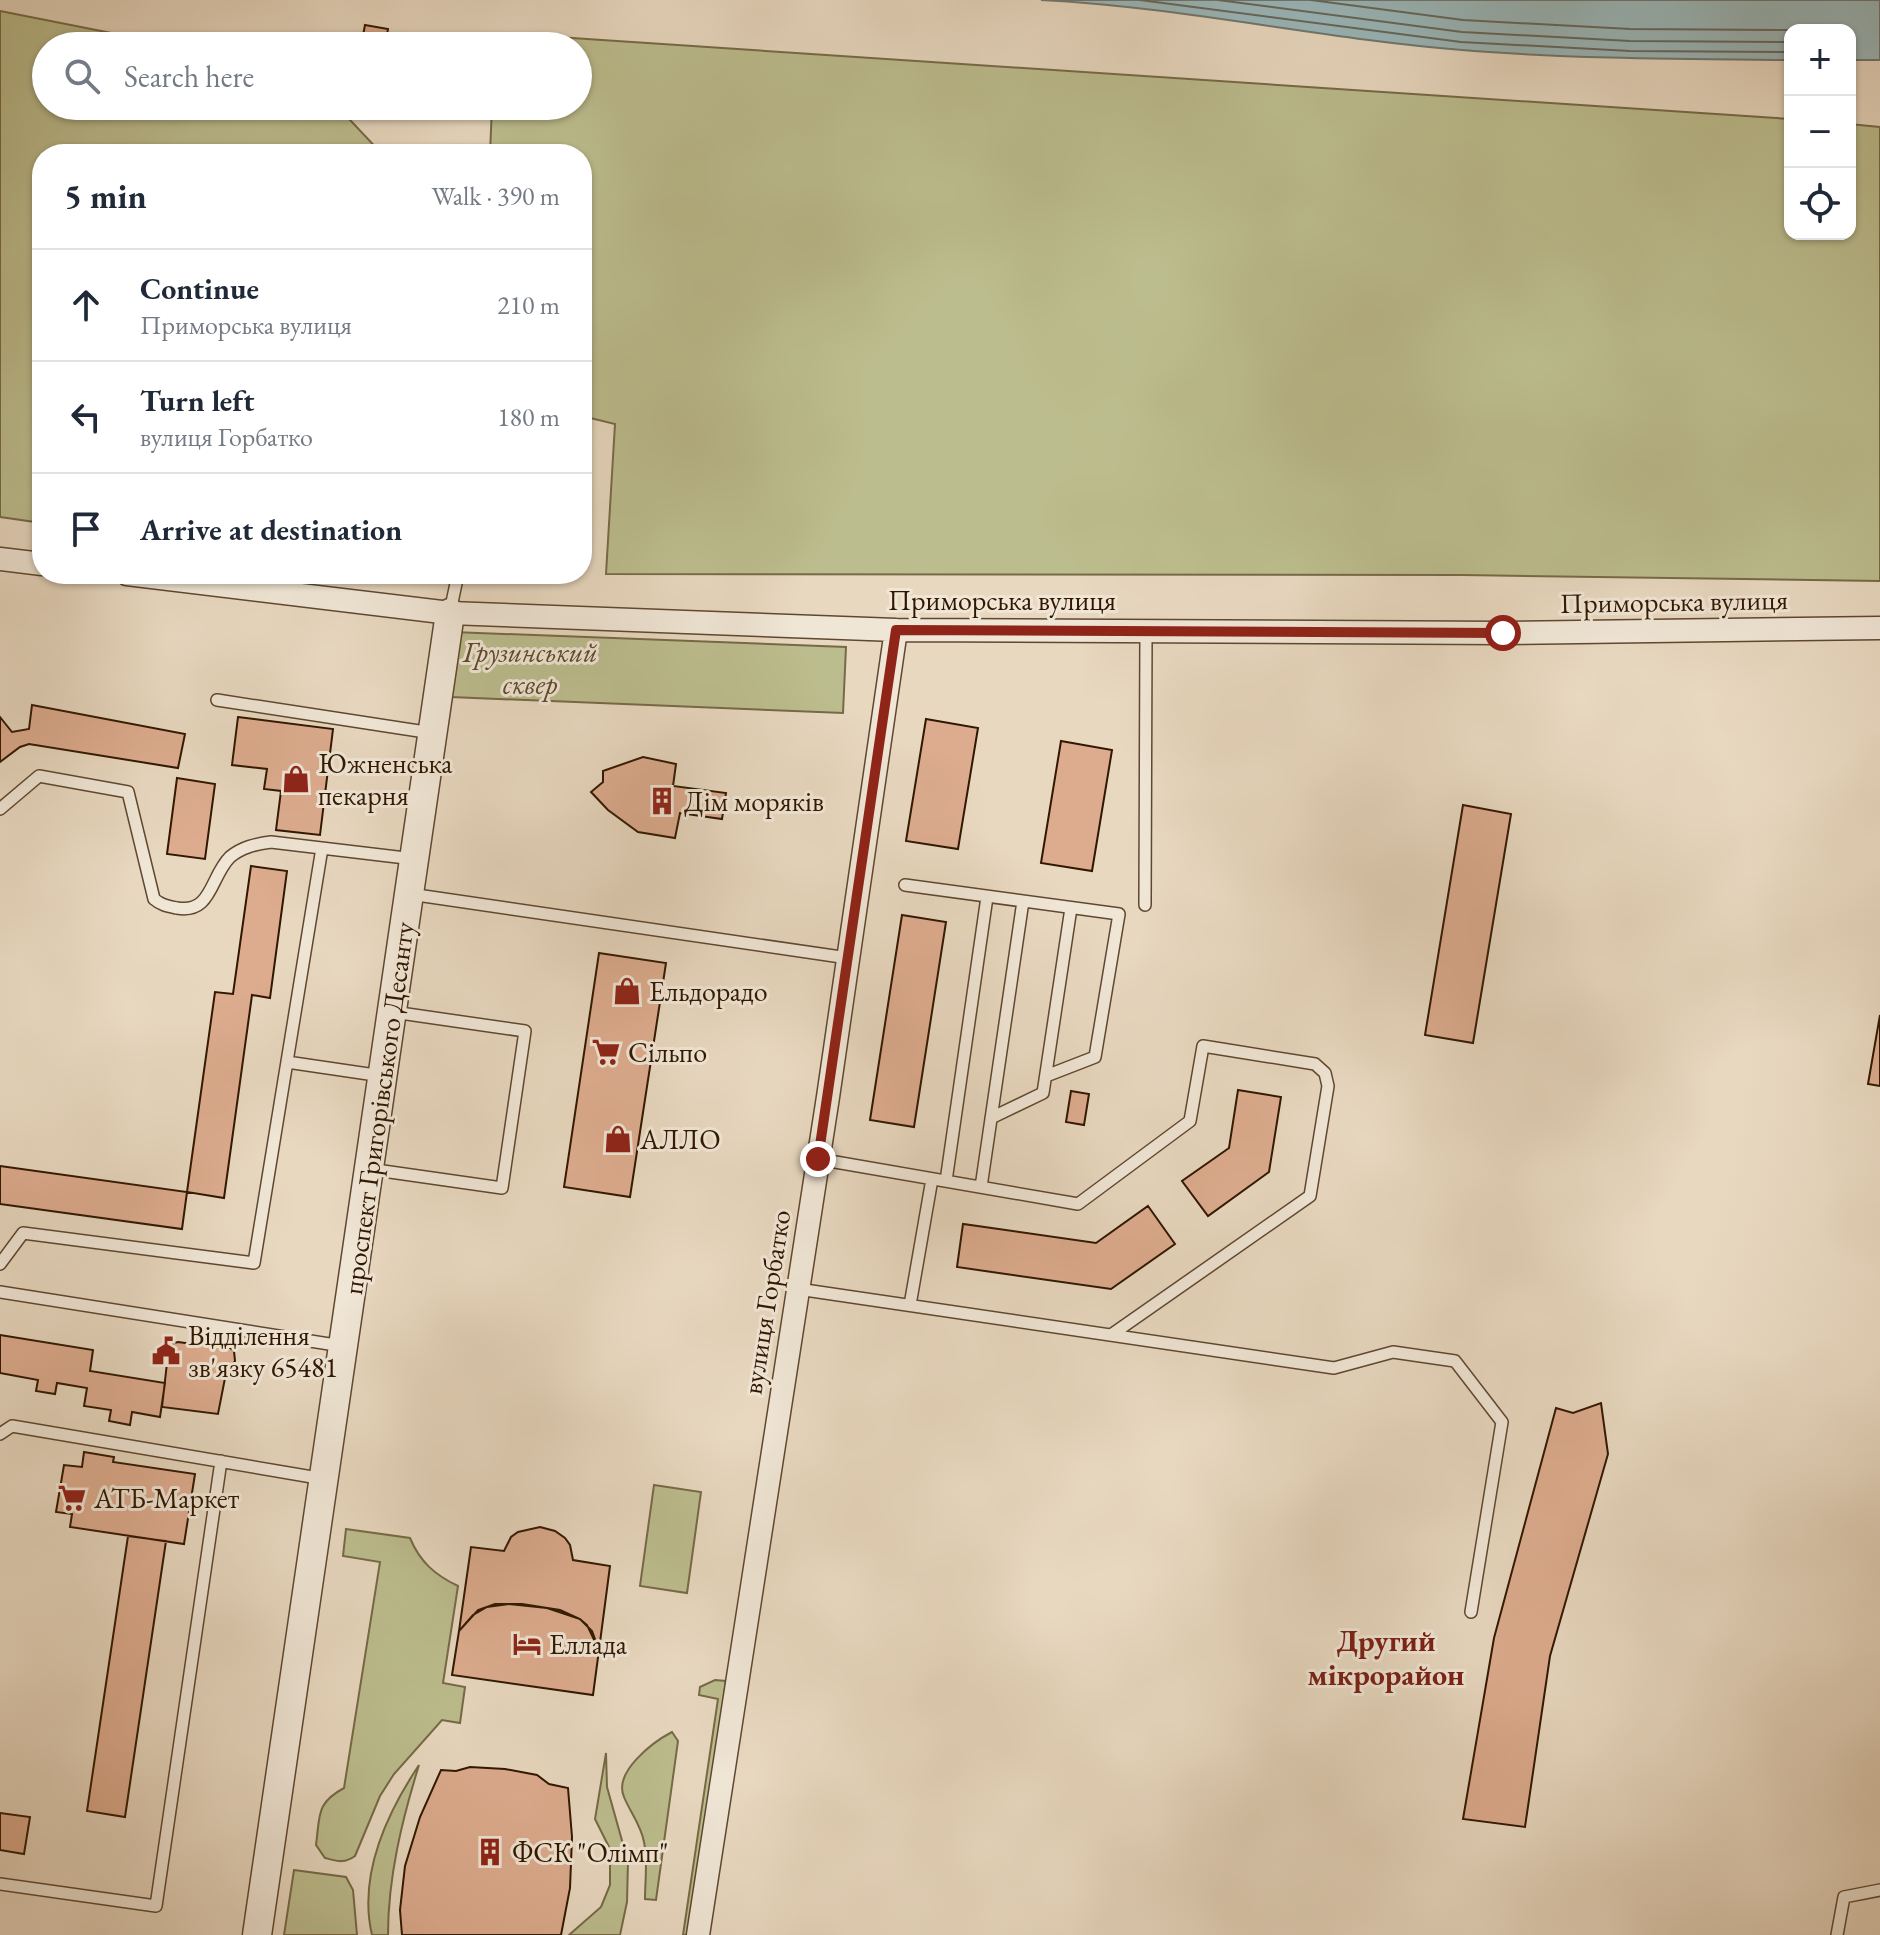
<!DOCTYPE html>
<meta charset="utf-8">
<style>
body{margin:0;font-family:"EB Garamond",serif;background:#f6f6f7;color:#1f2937}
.controls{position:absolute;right:24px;top:24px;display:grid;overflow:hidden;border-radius:16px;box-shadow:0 2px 6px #0004}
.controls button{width:72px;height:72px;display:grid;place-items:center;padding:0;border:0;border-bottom:2px solid #e0e1e3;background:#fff;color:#1f2937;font:40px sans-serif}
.stop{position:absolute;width:24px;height:24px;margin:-18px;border:6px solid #8f2418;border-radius:50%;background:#fff}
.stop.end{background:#8f2418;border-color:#fff;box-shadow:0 2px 8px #0008}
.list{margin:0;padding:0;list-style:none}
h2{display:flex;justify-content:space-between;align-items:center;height:104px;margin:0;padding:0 32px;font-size:34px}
h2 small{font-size:26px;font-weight:400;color:#747a83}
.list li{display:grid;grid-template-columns:52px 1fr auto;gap:24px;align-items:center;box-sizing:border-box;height:112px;padding:0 32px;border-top:2px solid #e0e1e3}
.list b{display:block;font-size:30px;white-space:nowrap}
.list p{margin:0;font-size:26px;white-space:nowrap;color:#747a83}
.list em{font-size:26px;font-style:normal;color:#747a83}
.icon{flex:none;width:44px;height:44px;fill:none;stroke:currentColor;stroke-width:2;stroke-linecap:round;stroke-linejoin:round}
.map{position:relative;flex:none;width:1880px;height:1935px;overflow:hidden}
.search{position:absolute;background:#fff;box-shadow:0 2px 6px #0004;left:32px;top:32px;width:560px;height:88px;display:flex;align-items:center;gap:20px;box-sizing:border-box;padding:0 28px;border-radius:44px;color:#747a83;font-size:30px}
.panel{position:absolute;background:#fff;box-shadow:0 2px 6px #0004;left:32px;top:144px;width:560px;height:440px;border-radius:32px}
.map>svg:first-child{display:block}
.green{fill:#bcbd8e;stroke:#766a47;stroke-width:2}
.water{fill:#9ab8bb;stroke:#707870;stroke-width:2}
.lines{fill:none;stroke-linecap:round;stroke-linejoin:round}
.shore{stroke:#66685e;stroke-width:2}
.building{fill:#ddac8f;stroke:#311700;stroke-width:2}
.service-casing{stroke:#5f4730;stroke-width:14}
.minor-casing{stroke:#5f4730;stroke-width:25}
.tertiary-casing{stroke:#5f4730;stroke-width:31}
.service{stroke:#f0e6d6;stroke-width:11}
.minor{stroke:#f0e6d6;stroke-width:22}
.tertiary{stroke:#f0e6d6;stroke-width:28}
.route{stroke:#8f2418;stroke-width:10}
.labels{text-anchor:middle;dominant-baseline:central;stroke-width:6;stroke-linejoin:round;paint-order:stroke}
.street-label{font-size:28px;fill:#311700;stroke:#f0e6d6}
.park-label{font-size:28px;font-style:italic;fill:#5b492b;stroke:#f0e6d6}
.poi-label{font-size:28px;fill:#311700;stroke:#f0e6d6;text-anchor:start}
.neighbourhood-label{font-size:30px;font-weight:bold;fill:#7a1f14;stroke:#f0e6d6}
</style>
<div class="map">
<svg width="1880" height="1935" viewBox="0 0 1880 1935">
<rect width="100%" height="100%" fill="#e8d8c0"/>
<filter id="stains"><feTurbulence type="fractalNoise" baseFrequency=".0025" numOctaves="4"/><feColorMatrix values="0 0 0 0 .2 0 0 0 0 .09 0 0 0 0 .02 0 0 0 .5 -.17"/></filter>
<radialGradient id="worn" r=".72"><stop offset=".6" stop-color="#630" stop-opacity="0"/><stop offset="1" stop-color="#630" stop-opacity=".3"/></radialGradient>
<path class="green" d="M0,11L177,46H46V106H337L382,154H42V523L0,517Z
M495,33L1790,119V234H1850V124L1880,127V581L1463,575L606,574L615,424L582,416V154H490L492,106H578V46H494Z
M453,632L846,647L843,713L451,697Z
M654,1485L701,1492L687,1593L640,1586Z
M346,1529L410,1538C420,1562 435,1575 458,1586L443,1683L465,1687L460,1723L442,1720L394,1774L380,1796L355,1856C344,1864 337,1861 325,1858L316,1845C320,1815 316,1803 344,1788L380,1562L343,1556Z
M715,1680L726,1681L689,1935H683L718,1699L699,1695L700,1687Z
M672,1732L678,1741L656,1900L645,1899C645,1881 648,1861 644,1842C641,1825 630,1812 624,1797C613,1772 653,1742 672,1732Z
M606,1753L607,1787L628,1862L627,1902L620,1935H569L601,1907L610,1885V1849L595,1819Z
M419,1765C402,1820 388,1877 388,1935H372C358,1876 387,1813 419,1765Z
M294,1870L346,1877L353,1890L357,1935H284Z"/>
<path class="water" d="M1041,0H1880V60H1850V30H1790V60C1681,59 1571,59 1462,50C1322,39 1182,7 1041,0Z"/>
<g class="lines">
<path class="shore" d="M1140,0L1461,42L1630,51L1790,52
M1218,0L1462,32L1630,41L1790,42
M1311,0L1463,20L1630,29L1790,30"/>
</g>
<path class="building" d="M365,25L388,29L385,46H361Z
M32,705L185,734L178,768L29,744L20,747L0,762V717L12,732L29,729Z
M238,717L333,729L320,835L276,830L281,791L264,789L267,769L232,765Z
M926,719L978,728L958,849L906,841Z
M1061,741L1112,750L1092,871L1041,863Z
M643,757L676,764L673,786L726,793L722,819L680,813L675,838L638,832L608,810L591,792L603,782V771Z
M177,778L215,784L205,859L167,854Z
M1463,805L1511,814L1473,1043L1425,1035Z
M251,866L287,871L270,998L252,995L224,1198L187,1192L215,992L233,994Z
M902,915L946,922L914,1127L870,1120Z
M599,953L666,963L630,1197L564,1187Z
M1880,1015V1086L1868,1084Z
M1238,1090L1281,1097L1269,1172L1208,1216L1182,1181L1229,1148Z
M1071,1091L1089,1094L1084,1125L1066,1122Z
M0,1166L187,1192L182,1229L0,1204Z
M1148,1206L1175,1244L1111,1289L957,1267L963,1224L1096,1243Z
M0,1335L93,1350L90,1371L165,1383L160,1417L132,1412L130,1425L109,1421L111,1410L84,1406L87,1388L57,1383L55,1394L36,1391L38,1380L0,1373Z
M178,1342L207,1346L211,1342L224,1343L234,1351L235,1361L226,1373L218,1414L162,1407L167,1363L165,1356L167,1345Z
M1601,1403L1608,1454L1550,1656L1525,1827L1463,1819L1494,1638L1556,1408L1573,1413Z
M84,1452L114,1457L113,1462L195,1474L184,1544L70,1527L72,1514L56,1512L64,1465L82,1467Z
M540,1527L555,1531L565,1538L570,1545L573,1560L610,1566L599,1650L592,1631L580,1619L547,1608L509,1604L487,1607L473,1615L459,1631L471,1547L504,1551L511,1537L518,1532Z
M128,1536L166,1541L125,1817L87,1811Z
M495,1604H522L560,1610L580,1619L587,1625L599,1650L593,1695L452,1675L459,1631L478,1610Z
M470,1767L505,1769L537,1775L549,1784L568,1788L572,1837L570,1888L561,1935H402L400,1910L405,1866L420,1817L441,1770L456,1771Z
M0,1813L30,1817L24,1854L0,1850Z"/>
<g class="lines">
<defs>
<path id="service" d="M450,612L458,574
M217,700L432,733
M0,809L39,776L128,792L154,899C161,905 167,906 177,908C212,914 210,877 230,857C242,847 256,844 271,842L414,859
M905,885L1119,914L1095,1057L1046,1076
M410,894L848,958
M1145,905L1146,631
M287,1062L382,1076
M991,1118L1043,1093L1071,908
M818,1159L1078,1204L1190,1121L1203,1046L1315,1064L1325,1073L1328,1086L1310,1196L1111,1335
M369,1169L502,1188L525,1031L393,1012
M946,1181L987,897
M981,1187L1023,901
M0,1264L23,1233L254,1263L322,848
M798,1289L1334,1368L1393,1352L1455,1361L1502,1422L1471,1612
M0,1292L342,1346
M910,1305L932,1179
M0,1434L12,1426L324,1479
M0,1884L156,1906L221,1461
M1837,1935L1844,1897L1880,1890"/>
<path id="minor" d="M0,559L42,564
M127,574L450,613L896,630L1503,633L1880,628
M698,1935L828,1097L896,630"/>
<path id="tertiary" d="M257,1935L450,613"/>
</defs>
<use href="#service" class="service-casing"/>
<use href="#minor" class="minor-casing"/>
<use href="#tertiary" class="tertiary-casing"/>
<use href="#service" class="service"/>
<use href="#minor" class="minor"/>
<use href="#tertiary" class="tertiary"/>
</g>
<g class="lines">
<path class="route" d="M818,1159L896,630L1503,633"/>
</g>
<defs>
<symbol id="shop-bare" viewBox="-9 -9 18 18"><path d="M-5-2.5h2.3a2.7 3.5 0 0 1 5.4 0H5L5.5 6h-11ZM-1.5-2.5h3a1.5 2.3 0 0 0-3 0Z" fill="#8f2418" stroke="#f0e6d6" stroke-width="2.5" paint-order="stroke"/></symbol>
<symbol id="building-bare" viewBox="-9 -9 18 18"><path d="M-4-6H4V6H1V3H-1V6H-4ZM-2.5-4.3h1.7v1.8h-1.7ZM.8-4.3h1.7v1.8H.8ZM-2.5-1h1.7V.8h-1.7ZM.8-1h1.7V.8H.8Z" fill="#8f2418" stroke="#f0e6d6" stroke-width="2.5" paint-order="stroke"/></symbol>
<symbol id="supermarket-bare" viewBox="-9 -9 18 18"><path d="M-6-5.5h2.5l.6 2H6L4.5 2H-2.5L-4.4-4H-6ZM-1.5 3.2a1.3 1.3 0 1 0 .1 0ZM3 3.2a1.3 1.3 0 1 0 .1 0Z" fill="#8f2418" stroke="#f0e6d6" stroke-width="2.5" paint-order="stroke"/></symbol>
<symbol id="civic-bare" viewBox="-9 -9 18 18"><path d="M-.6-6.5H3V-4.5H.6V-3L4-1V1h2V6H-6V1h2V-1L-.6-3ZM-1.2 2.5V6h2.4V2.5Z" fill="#8f2418" stroke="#f0e6d6" stroke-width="2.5" paint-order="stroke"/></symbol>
<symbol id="hotel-bare" viewBox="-9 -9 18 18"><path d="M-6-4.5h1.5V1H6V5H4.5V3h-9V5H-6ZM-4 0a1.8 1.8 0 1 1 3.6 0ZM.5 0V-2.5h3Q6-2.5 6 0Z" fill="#8f2418" stroke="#f0e6d6" stroke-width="2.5" paint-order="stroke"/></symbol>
</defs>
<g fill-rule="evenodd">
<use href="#shop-bare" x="276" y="759" width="40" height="40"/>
<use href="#building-bare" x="642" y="781" width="40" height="40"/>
<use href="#shop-bare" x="607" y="971" width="40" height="40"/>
<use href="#supermarket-bare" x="586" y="1032" width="40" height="40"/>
<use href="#shop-bare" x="598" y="1119" width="40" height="40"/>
<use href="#civic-bare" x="146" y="1331" width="40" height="40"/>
<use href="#supermarket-bare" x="52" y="1478" width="40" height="40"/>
<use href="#hotel-bare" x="507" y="1624" width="40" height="40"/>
<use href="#building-bare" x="470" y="1832" width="40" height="40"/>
</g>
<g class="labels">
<g class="street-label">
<text x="1002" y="600">Приморська вулиця</text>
<text transform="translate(1674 601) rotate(-1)">Приморська вулиця</text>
<text transform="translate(378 1108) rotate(-82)">проспект Григорівського Десанту</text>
<text transform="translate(766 1302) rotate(-81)">вулиця Горбатко</text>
</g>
<g class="park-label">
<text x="530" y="652">Грузинський<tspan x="530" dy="32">сквер</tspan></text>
</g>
<g class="poi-label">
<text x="318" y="763">Южненська<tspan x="318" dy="32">пекарня</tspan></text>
<text x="684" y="801">Дім моряків</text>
<text x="649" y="991">Ельдорадо</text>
<text x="628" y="1052">Сільпо</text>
<text x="640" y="1139">АЛЛО</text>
<text x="188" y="1335">Відділення<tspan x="188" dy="32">зв'язку 65481</tspan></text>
<text x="94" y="1498">АТБ-Маркет</text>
<text x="549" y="1644">Еллада</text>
<text x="512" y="1852">ФСК "Олімп"</text>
</g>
<g class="neighbourhood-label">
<text x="1386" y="1640">Другий<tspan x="1386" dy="34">мікрорайон</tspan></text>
</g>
</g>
<rect width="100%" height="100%" filter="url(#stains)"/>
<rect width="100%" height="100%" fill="url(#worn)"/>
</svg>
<div class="controls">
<button>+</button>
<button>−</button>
<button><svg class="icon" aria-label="locate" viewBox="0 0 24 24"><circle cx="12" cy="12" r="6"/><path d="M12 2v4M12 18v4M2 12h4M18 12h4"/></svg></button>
</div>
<div class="stop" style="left:1503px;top:633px"></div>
<div class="stop end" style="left:818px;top:1159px"></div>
<div class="search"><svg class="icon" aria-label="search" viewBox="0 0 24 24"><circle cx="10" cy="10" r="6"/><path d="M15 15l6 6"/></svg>Search here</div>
<section class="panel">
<h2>5 min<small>Walk · 390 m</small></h2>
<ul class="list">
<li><svg class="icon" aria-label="ahead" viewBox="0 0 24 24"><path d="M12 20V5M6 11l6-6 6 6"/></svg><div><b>Continue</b><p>Приморська вулиця</p></div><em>210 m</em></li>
<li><svg class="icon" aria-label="left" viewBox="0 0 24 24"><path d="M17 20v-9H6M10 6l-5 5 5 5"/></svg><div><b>Turn left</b><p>вулиця Горбатко</p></div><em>180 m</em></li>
<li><svg class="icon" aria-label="arrive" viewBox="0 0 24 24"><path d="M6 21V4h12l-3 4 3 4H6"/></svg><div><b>Arrive at destination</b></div></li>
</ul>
</section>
</div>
